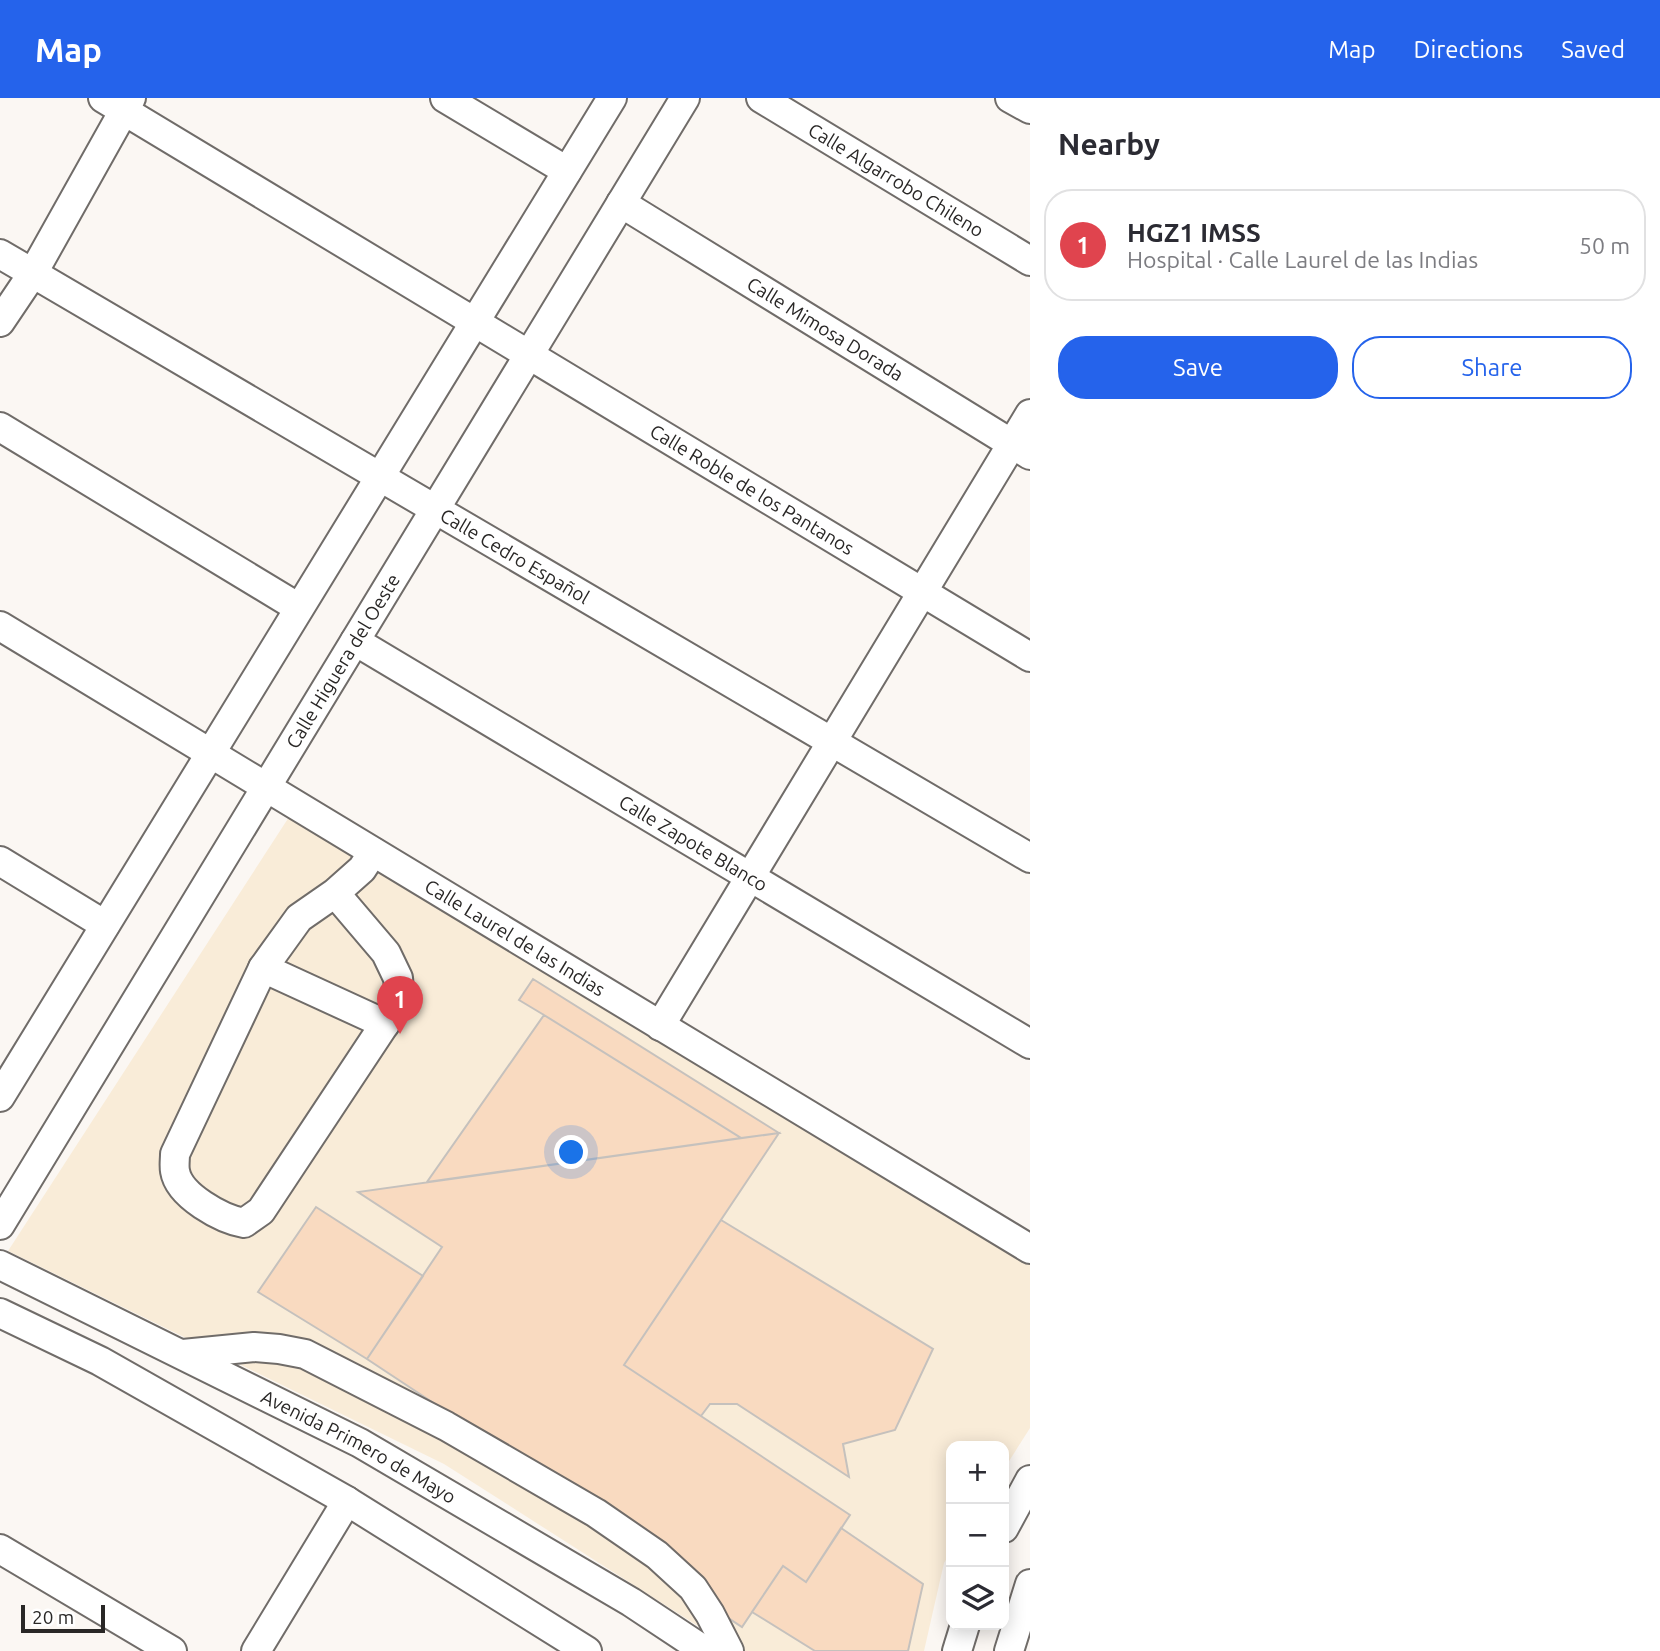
<!DOCTYPE html>
<meta charset="utf-8">
<style>
body{margin:0;font-family:Ubuntu,sans-serif;background:#f7f7f7;color:#2b2b33}
.controls{position:absolute;right:21px;bottom:21px;display:grid;overflow:hidden;border-radius:14px;box-shadow:0 4px 18px #0003}
.controls button{width:63px;height:63px;display:grid;place-items:center;padding:0;border:0;border-bottom:2px solid #e1e1e2;background:#fff;color:#2b2b33;font:35px sans-serif}
.scale{position:absolute;left:21px;bottom:18px;width:84px;box-sizing:border-box;padding-left:7px;border:4px solid #292726;border-top:0;font-size:19px;line-height:24px;white-space:nowrap;color:#292726;-webkit-text-stroke:5px #fff;paint-order:stroke}
.you{position:absolute;left:572px;top:1055px;width:24px;height:24px;margin:-18px;border:5px solid #fff;border-radius:50%;background:#1a73e8;box-shadow:0 0 0 10px #1a73e833}
.badge{display:grid;place-items:center;width:46px;height:46px;border-radius:50%;background:#2563eb;color:#fff;font-size:23px;font-weight:700}
.pin{position:absolute;translate:-50% -58px;filter:drop-shadow(0 2px 4px #0008)}
.pin::after{content:'';position:absolute;top:37px;width:24px;height:21px;background:inherit;clip-path:polygon(0 0,100% 0,50% 100%)}
.list{margin:0;padding:0;list-style:none}
h2{display:flex;justify-content:space-between;align-items:center;height:91px;margin:0;padding:0 28px;font-size:30px}
h2 small{font-size:23px;font-weight:400;color:#7c7c81}
.list li{display:grid;grid-template-columns:46px 1fr auto;gap:21px;align-items:center;box-sizing:border-box;height:112px;margin:0 14px 14px;padding:0 14px;border:2px solid #e1e1e2;border-radius:28px}
.list b{display:block;font-size:26px;white-space:nowrap}
.list p{margin:0;font-size:23px;white-space:nowrap;color:#7c7c81}
.list em{font-size:23px;font-style:normal;color:#7c7c81}
.actions{display:flex;gap:14px;padding:21px 28px}
.actions a{flex:1;padding:16px 0;border:2px solid #2563eb;border-radius:28px;text-align:center;font-size:24px;color:#2563eb}
.actions .main{background:#2563eb;color:#fff}
.icon{flex:none;width:38px;height:38px;fill:none;stroke:currentColor;stroke-width:2;stroke-linecap:round;stroke-linejoin:round}
.map{position:relative;flex:none;width:1030px;height:1553px;overflow:hidden}
header{display:flex;align-items:center;gap:42px;box-sizing:border-box;height:98px;padding:0 35px;background:#2563eb;color:#fff}
header strong{font-size:33px}
nav{display:flex;gap:38px;margin-inline-start:auto;font-size:24px}
main{display:flex}
aside{flex:1;background:#fff}
.map>svg:first-child{display:block}
.medical{fill:#f9ecd8}
.building{fill:#f9dac0;stroke:#c5c1bd;stroke-width:2}
.lines{fill:none;stroke-linecap:round;stroke-linejoin:round}
.minor-casing{stroke:#706c69;stroke-width:32}
.minor{stroke:#fff;stroke-width:28}
.labels{text-anchor:middle;dominant-baseline:central;stroke-width:6;stroke-linejoin:round;paint-order:stroke}
.street-label{font-size:19px;fill:#292726;stroke:#fff}
</style>
<header>
<strong>Map</strong>
<nav><a>Map</a><a>Directions</a><a>Saved</a></nav>
</header>
<main>
<div class="map">
<svg width="1030" height="1553" viewBox="0 0 1030 1553">
<rect width="100%" height="100%" fill="#fbf7f3"/>
<path class="medical" d="M289,719L1030,1163V1330L1004,1371V1348H951V1454L944,1465L924,1553H737L444,1366L8,1153Z"/>
<path class="building" d="M533,881L779,1035L741,1040L544,917L519,902Z
M544,917L741,1040L427,1084Z
M779,1035L624,1267L850,1417L806,1484L783,1468L742,1529L479,1355L488,1341L367,1261L442,1149L358,1094Z
M316,1109L423,1178L367,1261L258,1194Z
M721,1122L933,1251L895,1332L843,1346L849,1379L737,1306H710L701,1318L624,1267Z
M841,1430L923,1486L908,1553H815L752,1514L783,1468L806,1484Z"/>
<g class="lines">
<defs>
<g id="minor">
<path id="s1" d="M103,0L1030,559"/>
<path d="M445,0L567,73"/>
<path id="s2" d="M761,0L1030,163"/>
<path d="M1010,0L1030,11"/>
<path id="s3" d="M621,105L1030,357"/>
<path id="s4" d="M0,156L1030,760"/>
<path d="M0,224L33,175L131,0"/>
<path d="M0,329L299,510"/>
<path id="s5" d="M0,528L1030,1151"/>
<path id="s6" d="M355,543L1030,946"/>
<path d="M0,763L105,827"/>
<path d="M335,795L386,855L398,880L400,903L261,1113L244,1125C222,1121 179,1098 175,1073C174,1068 175,1061 175,1056L263,870L299,820L335,795L362,771L373,754"/>
<path d="M263,870L385,926"/>
<path d="M660,928L1030,316"/>
<path d="M0,999L612,0"/>
<path id="s7" d="M0,1127L685,0"/>
<path id="s8" d="M0,1167L360,1345L631,1504L705,1553"/>
<path d="M0,1215L100,1263L347,1403L587,1553"/>
<path d="M183,1256L254,1249L279,1251L305,1256L446,1328L596,1415L657,1457L693,1490L710,1516L729,1553"/>
<path d="M1004,1430L1030,1382"/>
<path d="M0,1451L172,1553"/>
<path d="M256,1553L347,1403"/>
<path d="M957,1553L965,1527"/>
<path d="M1009,1553L1030,1486"/>
</g>
</defs>
<use href="#minor" class="minor-casing"/>
<use href="#minor" class="minor"/>
</g>
<g class="labels">
<g class="street-label">
<text stroke="none"><textPath href="#s2" startOffset="158">Calle Algarrobo Chileno</textPath></text>
<text stroke="none"><textPath href="#s3" startOffset="240">Calle Mimosa Dorada</textPath></text>
<text stroke="none"><textPath href="#s1" startOffset="758">Calle Roble de los Pantanos</textPath></text>
<text stroke="none"><textPath href="#s4" startOffset="597">Calle Cedro Español</textPath></text>
<text stroke="none"><textPath href="#s7" startOffset="660">Calle Higuera del Oeste</textPath></text>
<text stroke="none"><textPath href="#s6" startOffset="394">Calle Zapote Blanco</textPath></text>
<text stroke="none"><textPath href="#s5" startOffset="602">Calle Laurel de las Indias</textPath></text>
<text stroke="none"><textPath href="#s8" startOffset="402">Avenida Primero de Mayo</textPath></text>
</g>
</g>
</svg>
<div class="controls">
<button>+</button>
<button>−</button>
<button><svg class="icon" aria-label="layers" viewBox="0 0 24 24"><path d="M12 4l9 5-9 5-9-5zM3 14l9 5 9-5"/></svg></button>
</div>
<div class="scale">20 m</div>
<div class="you"></div>
<div class="pin badge" style="left:400px;top:936px;background:#e0444e">1</div>
</div>
<aside>
<h2>Nearby<small></small></h2>
<ul class="list">
<li><span class="badge" style="background:#e0444e">1</span><div><b>HGZ1 IMSS</b><p>Hospital · Calle Laurel de las Indias</p></div><em>50 m</em></li>
</ul>
<div class="actions"><a class="main">Save</a><a>Share</a></div>
</aside>
</main>
